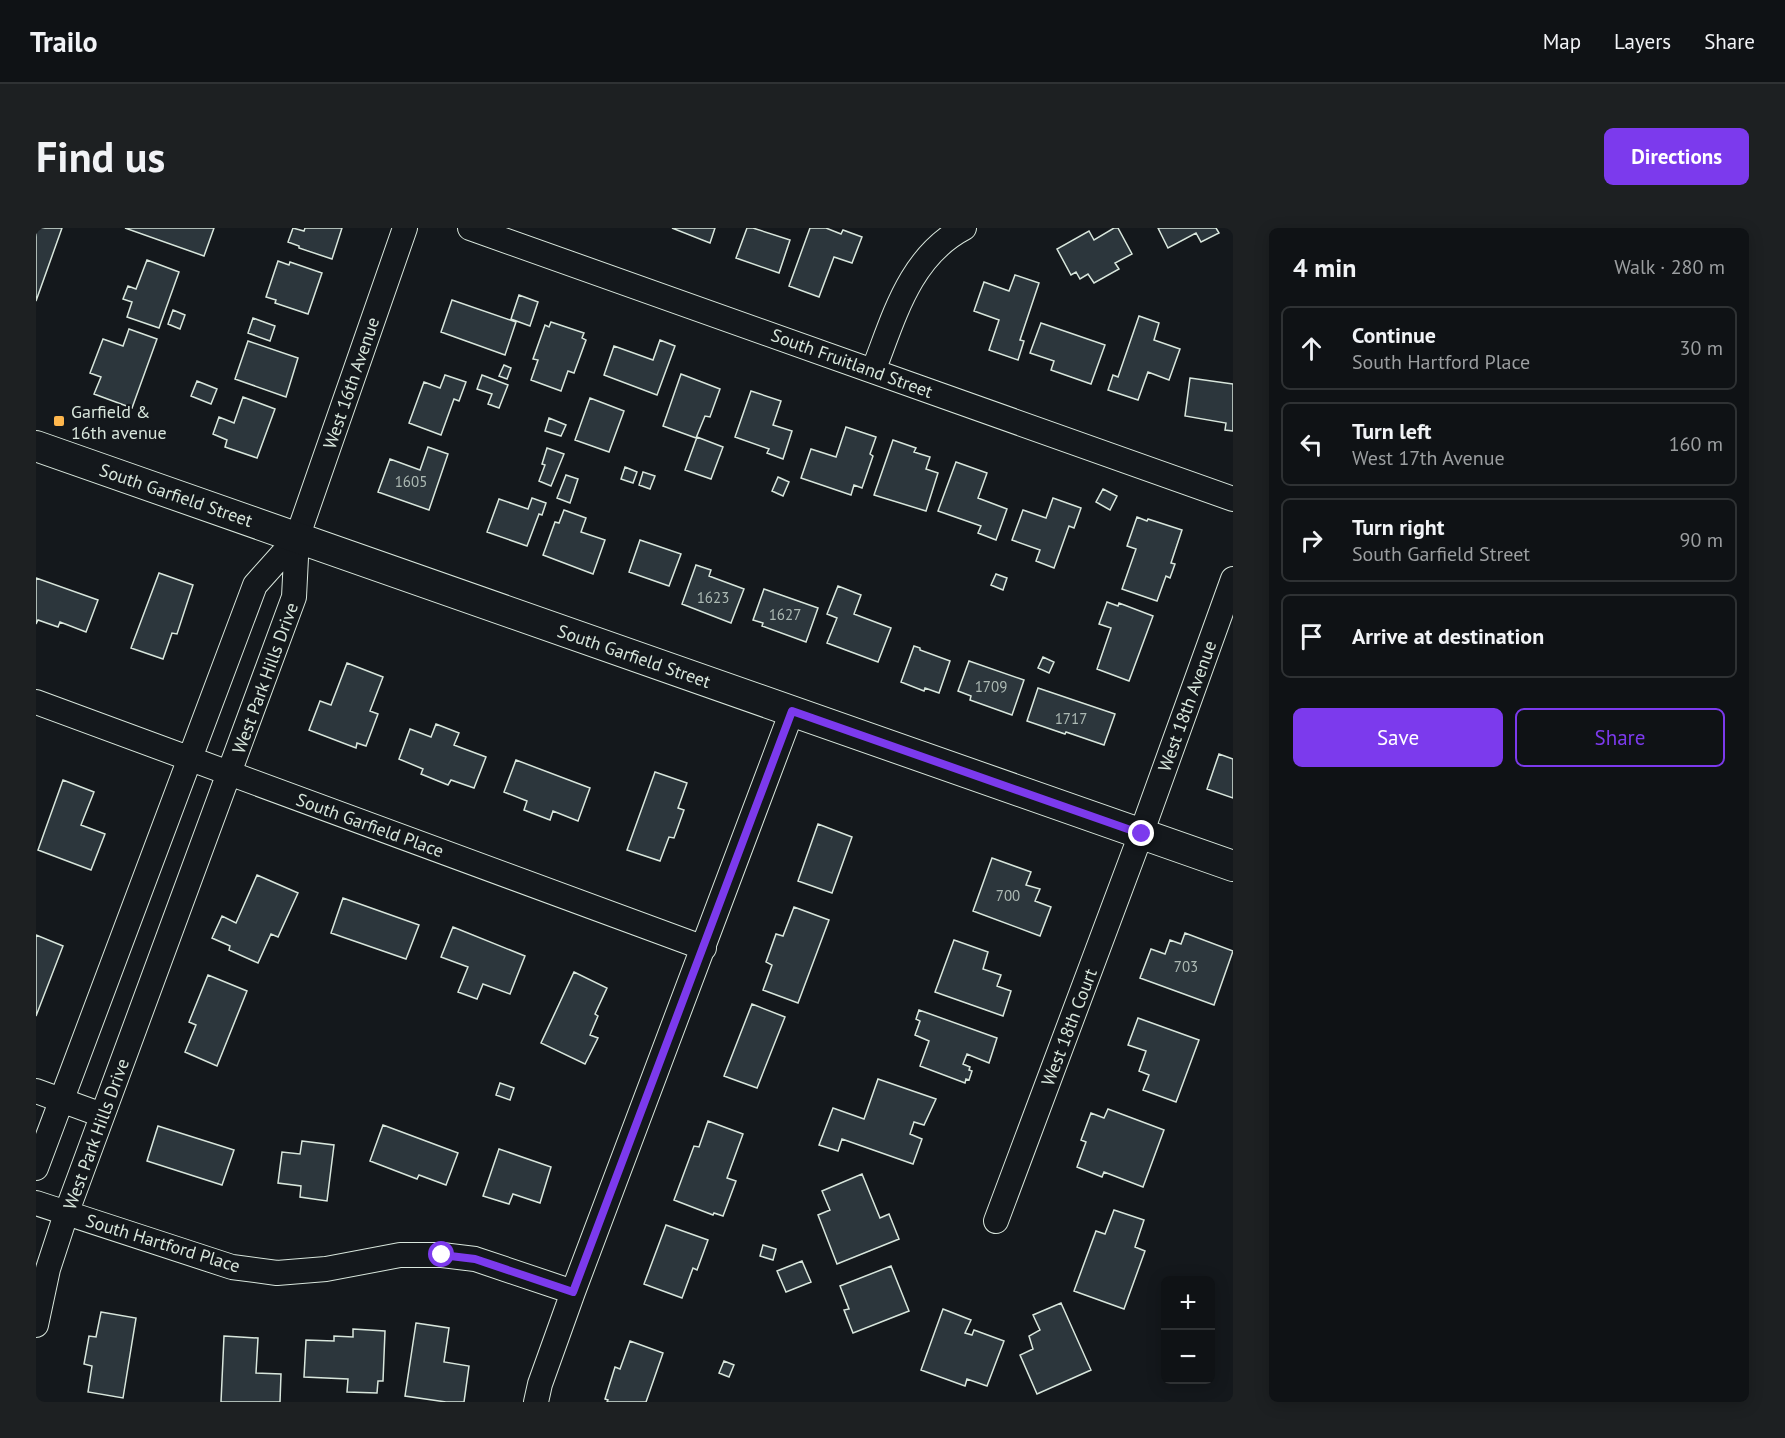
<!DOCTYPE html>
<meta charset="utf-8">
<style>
body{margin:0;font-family:"PT Sans",sans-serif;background:#1d2022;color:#f1f3f6}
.controls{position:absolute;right:18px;bottom:18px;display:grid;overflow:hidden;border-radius:9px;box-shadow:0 3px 15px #0003}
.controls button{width:54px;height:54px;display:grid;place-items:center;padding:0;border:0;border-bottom:2px solid #2f3234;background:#0f1215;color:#f1f3f6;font:30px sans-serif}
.stop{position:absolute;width:18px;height:18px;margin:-14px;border:4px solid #7c3aed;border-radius:50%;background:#fff}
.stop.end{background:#7c3aed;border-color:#fff;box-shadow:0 2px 6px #0008}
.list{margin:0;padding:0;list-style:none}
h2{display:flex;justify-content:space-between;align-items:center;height:78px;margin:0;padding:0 24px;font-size:26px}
h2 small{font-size:20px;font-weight:400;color:#9b9ea0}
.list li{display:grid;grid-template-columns:39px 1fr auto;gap:18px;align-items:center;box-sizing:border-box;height:84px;margin:0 12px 12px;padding:0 12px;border:2px solid #2f3234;border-radius:9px}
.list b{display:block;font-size:22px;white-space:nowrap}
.list p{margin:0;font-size:20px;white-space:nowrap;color:#9b9ea0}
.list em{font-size:20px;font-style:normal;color:#9b9ea0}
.actions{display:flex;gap:12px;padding:18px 24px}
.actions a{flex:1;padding:14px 0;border:2px solid #7c3aed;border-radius:9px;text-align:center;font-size:21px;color:#7c3aed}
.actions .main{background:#7c3aed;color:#fff}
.icon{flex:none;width:33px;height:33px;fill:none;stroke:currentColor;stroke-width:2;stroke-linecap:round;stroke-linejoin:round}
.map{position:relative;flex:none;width:1197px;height:1174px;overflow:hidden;border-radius:9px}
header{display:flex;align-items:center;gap:36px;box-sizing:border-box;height:84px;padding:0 30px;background:#0f1215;border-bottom:2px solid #2f3234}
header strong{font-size:28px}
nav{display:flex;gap:33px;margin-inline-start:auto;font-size:21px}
.intro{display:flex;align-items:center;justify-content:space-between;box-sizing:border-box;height:144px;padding:0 36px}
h1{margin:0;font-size:42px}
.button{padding:15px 27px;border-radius:9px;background:#7c3aed;color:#fff;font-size:21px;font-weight:700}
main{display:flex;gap:36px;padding:0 36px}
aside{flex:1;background:#0f1215;border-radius:9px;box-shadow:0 3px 15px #0003}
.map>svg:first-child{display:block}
.building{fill:#2c363c;stroke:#d8e6dc;stroke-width:1.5}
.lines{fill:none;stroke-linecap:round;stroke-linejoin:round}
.minor-casing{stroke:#d8e6dc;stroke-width:26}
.tertiary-casing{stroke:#d8e6dc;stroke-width:32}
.minor{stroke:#14181c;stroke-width:24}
.tertiary{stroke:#14181c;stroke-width:30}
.route{stroke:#7c3aed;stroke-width:8}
.poi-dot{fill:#ffb74d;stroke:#14181c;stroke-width:2}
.labels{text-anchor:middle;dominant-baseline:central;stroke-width:4.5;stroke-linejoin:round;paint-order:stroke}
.number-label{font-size:15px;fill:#adbab4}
.street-label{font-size:18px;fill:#d8e6dc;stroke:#14181c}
.poi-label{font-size:18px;fill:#d8e6dc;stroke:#14181c;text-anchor:start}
</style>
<header>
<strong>Trailo</strong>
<nav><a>Map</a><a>Layers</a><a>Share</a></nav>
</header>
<div class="intro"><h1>Find us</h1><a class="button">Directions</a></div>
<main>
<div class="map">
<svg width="1197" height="1174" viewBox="0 0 1197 1174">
<rect width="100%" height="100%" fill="#14181c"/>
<path class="building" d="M0,0H26L0,73Z
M89,0H178L168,28Z
M257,0L268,3L269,0H306L296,31L263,20V18L252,14Z
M636,0H679L674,15Z
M711,0H717L754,12L743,45L700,30Z
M774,0H790L805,6L807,2L826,9L816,35L798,29L783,69L753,58Z
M1078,0H1082L1096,26L1079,35L1083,41L1058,55L1052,46L1044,51L1040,44L1035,47L1021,21L1053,3L1058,12Z
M1122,0H1180L1183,5L1165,14L1160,5L1132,20Z
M111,32L143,44L123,100L91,89L96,74L87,71L92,58L100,61Z
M242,33L253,37L254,34L286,45L272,86L239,75L240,72L230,69Z
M979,47L1003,55L984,112L988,113L982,132L953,122L963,92L938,83L948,54L973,63Z
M483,67L502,74L494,98L475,91Z
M416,72L480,94L469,127L405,104Z
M137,82L149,87L144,101L132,96Z
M1103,88L1123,95L1118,112L1144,121L1133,152L1112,144L1102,172L1072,162L1077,147L1082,149Z
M217,90L239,98L234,113L212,105Z
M515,94L548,105L546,110L550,112L538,145L532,143L525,163L495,152L502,132L497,131L509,97L513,99Z
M1005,95L1069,117L1055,156L1015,142L1018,133L994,125Z
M93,101L121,111L96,180L58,166L65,149L54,145L67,111L87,118Z
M624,112L639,118L621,167L568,147L578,118L617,132Z
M212,113L262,130L250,169L199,151Z
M468,137L475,140L471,151L463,148Z
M645,146L684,161L674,189L669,188L660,210L627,198Z
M409,147L430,154L423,173L418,171L405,207L373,195L388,154L404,160Z
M446,147L472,157L463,180L452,176L456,166L441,161Z
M1154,150L1197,156V203L1189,202L1190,195L1149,188Z
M161,153L181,161L175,176L155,168Z
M715,163L745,173L737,197L756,203L747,231L731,225L733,221L699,209Z
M207,169L239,181L221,230L189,219L191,212L177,206L183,189L198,195Z
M554,170L588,183L573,224L539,212Z
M513,190L530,197L525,208L509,203Z
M810,199L840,209L834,226L837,228L826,260L818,257L815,267L765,250L775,221L800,229Z
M661,209L687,219L675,251L649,242Z
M857,212L880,220L878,224L894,229L890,241L902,245L890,283L838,267Z
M392,219L412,226L393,282L342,264L354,231L384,242Z
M511,220L528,226L515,258L503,253L509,237L506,236Z
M920,234L951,245L942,270L971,281L960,312L942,305L945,298L902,283Z
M589,239L601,244L597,255L585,251Z
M607,244L619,248L614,261L603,257Z
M530,247L542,251L534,275L521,270Z
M742,249L753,254L747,268L736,263Z
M1067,261L1081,268L1074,282L1060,274Z
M496,270L510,275L506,287L503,286L491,318L451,304L463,271L492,281Z
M1017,270L1045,280L1038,300L1033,298L1018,340L1000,333L1004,322L976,312L987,282L1010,290Z
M528,282L550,290L545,304L569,312L557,346L507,327L519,294L523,295Z
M1101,289L1111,293L1112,291L1146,302L1135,335L1139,336L1134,350L1130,348L1121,373L1086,361L1100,321L1091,318Z
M604,312L645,326L633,358L593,344Z
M660,337L675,342L673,348L708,361L695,395L646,376Z
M123,345L157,357L141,406L136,405L127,431L95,420Z
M960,346L971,350L967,362L955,357Z
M0,350L62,372L50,404L24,394L22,399L2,392L0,396Z
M802,358L825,367L818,386L855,400L842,434L791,415L801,390L791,386Z
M728,361L782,380L770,414L726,398L727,395L717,392Z
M1071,374L1082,378L1083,375L1117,388L1093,453L1061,441L1075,400L1063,396Z
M878,418L884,420V422L914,433L903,465L889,460L888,463L865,454Z
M1007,429L1018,434L1013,445L1002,440Z
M933,433L988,452L976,487L934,472L935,468L922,463Z
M311,435L347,449L334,483L342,486L330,518L321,515L320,520L273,502L284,473L295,477Z
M1002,460L1079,486L1068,517L1030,504L1029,506L991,493Z
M400,496L423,505L418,517L450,529L438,560L415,552L412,557L385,546L387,541L363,531L374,501L395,509Z
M1183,526L1197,531V570L1171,561Z
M480,532L554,560L542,593L517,583L514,592L488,582L491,573L468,564Z
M619,544L651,555L642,580L648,582L638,610L633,609L624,633L591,622Z
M27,552L58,564L45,597L69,606L55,642L2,622Z
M782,596L816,609L796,665L762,653Z
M956,630L995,644L990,657L1004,661L999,673L1015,679L1004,708L937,683Z
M221,647L262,665L242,709L235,706L222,735L193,722L194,718L176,710L186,688L200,695Z
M307,670L383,697L370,731L295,705Z
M758,679L793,692L762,775L727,762L736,737L730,734L740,706L747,708Z
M417,699L489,728L474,766L447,756L441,771L422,764L432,739L405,729Z
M1149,705L1197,723L1178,777L1104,750L1115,721L1129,726L1134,712L1145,716Z
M0,707L27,718L0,788Z
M918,712L952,724L947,741L965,747L961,758L975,763L967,788L899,764Z
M538,744L571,760L559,786L562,788L554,807L562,810L549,836L505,815Z
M172,747L211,763L181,838L149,824L160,797L153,794Z
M716,776L749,789L721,860L688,848Z
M883,782L961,810L953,835L931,826L927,836L934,839L933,842L936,843L933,852L930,851L929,855L884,838L893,813L879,807L884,793L880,791Z
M1102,790L1163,812L1140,874L1107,862L1113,847L1103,843L1110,823L1092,817Z
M842,851L900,871L888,897L878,894L874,906L886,911L877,936L806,911L802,923L783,917L797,880L828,891Z
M464,855L478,860L474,872L460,867Z
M1072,881L1128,902L1107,959L1068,944L1066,949L1041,939L1050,914L1045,912L1055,885L1068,890Z
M672,893L707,906L691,950L700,953L687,988L678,985L677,987L638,972L658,918L663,919Z
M347,897L422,925L410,957L383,947L381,951L334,933Z
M122,898L198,922L186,957L111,933Z
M266,913L298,917L291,973L264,969L265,958L242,955L246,924L264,926Z
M463,921L515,939L504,975L477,966L473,976L447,968Z
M826,946L844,990L853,986L863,1011L801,1036L782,987L794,982L786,963Z
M1078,982L1108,992L1099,1019L1109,1023L1088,1081L1038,1063L1060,1003L1069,1006Z
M630,997L672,1012L661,1042L657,1040L646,1070L608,1056Z
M727,1017L740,1021L737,1032L724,1028Z
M766,1033L775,1054L750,1064L741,1043Z
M855,1038L873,1083L817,1105L808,1082L813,1081L804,1058Z
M1025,1075L1055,1142L1001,1166L984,1127L997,1121L993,1108L1004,1102L997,1087Z
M907,1081L935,1092L929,1105L936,1107L938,1102L968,1113L951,1158L931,1151L929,1158L885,1142Z
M65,1084L100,1090L87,1170L52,1164L56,1138L48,1136L53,1108L60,1109Z
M380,1095L413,1100L408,1134L433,1138L428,1174H410L369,1168Z
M317,1101L349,1103L347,1153H342L341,1165L311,1164L312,1151L268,1149L270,1112L298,1113V1108L317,1109Z
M188,1108L222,1110L220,1145L245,1146L244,1174H185Z
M594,1113L627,1125L610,1174H571L572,1172L569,1171L579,1139L584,1141Z
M688,1133L698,1137L693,1149L683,1145Z"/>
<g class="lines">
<defs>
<path id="minor" d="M434,0L1197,271
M837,143C858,90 873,29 928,0
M0,474L668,720
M0,863L66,887
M0,940L219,357L261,310
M0,975L196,1039L241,1045L290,1041L364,1027H406L439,1031L537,1064
M960,993L1105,606L1197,351
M0,1097L12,1041L30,986L258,369L261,310L369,0
M500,1174L504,1156L537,1064L756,483"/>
<path id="tertiary" d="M0,218L1197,638"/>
</defs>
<use href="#minor" class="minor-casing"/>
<use href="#tertiary" class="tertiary-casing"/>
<use href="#minor" class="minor"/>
<use href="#tertiary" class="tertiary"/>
</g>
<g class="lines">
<path class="route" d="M406,1027L439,1031L537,1064L756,483L1106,606"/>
</g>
<rect class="poi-dot" x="17" y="187" width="12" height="12" rx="3"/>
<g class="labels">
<g class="number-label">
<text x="375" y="253">1605</text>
<text x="677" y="369">1623</text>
<text x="749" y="386">1627</text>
<text x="955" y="458">1709</text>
<text x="1035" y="490">1717</text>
<text x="972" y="667">700</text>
<text x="1150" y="738">703</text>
</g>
<g class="street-label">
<text transform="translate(816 135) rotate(20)">South Fruitland Street</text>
<text transform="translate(315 155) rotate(-71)">West 16th Avenue</text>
<text transform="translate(140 267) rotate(19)">South Garfield Street</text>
<text transform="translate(598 428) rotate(19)">South Garfield Street</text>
<text transform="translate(229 450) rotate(-70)">West Park Hills Drive</text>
<text transform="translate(1151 478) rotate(-70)">West 18th Avenue</text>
<text transform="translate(334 597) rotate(20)">South Garfield Place</text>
<text transform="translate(1033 799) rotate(-69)">West 18th Court</text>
<text transform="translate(60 906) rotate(-70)">West Park Hills Drive</text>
<text transform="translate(127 1015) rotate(17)">South Hartford Place</text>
</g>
<g class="poi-label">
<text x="35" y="183">Garfield &amp;<tspan x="35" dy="21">16th avenue</tspan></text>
</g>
</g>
</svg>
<div class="controls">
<button>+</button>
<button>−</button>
</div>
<div class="stop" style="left:406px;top:1027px"></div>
<div class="stop end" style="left:1106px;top:606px"></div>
</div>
<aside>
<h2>4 min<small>Walk · 280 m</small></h2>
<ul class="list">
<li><svg class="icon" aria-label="ahead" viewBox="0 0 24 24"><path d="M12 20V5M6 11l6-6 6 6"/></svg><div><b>Continue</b><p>South Hartford Place</p></div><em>30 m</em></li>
<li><svg class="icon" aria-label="left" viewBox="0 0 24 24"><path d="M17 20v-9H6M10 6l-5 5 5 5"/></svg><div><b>Turn left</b><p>West 17th Avenue</p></div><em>160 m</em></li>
<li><svg class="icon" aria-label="right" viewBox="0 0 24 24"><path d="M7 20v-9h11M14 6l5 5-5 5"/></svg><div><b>Turn right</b><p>South Garfield Street</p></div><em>90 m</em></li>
<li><svg class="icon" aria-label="arrive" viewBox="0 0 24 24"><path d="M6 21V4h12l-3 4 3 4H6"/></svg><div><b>Arrive at destination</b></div></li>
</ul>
<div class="actions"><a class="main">Save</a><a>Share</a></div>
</aside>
</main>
